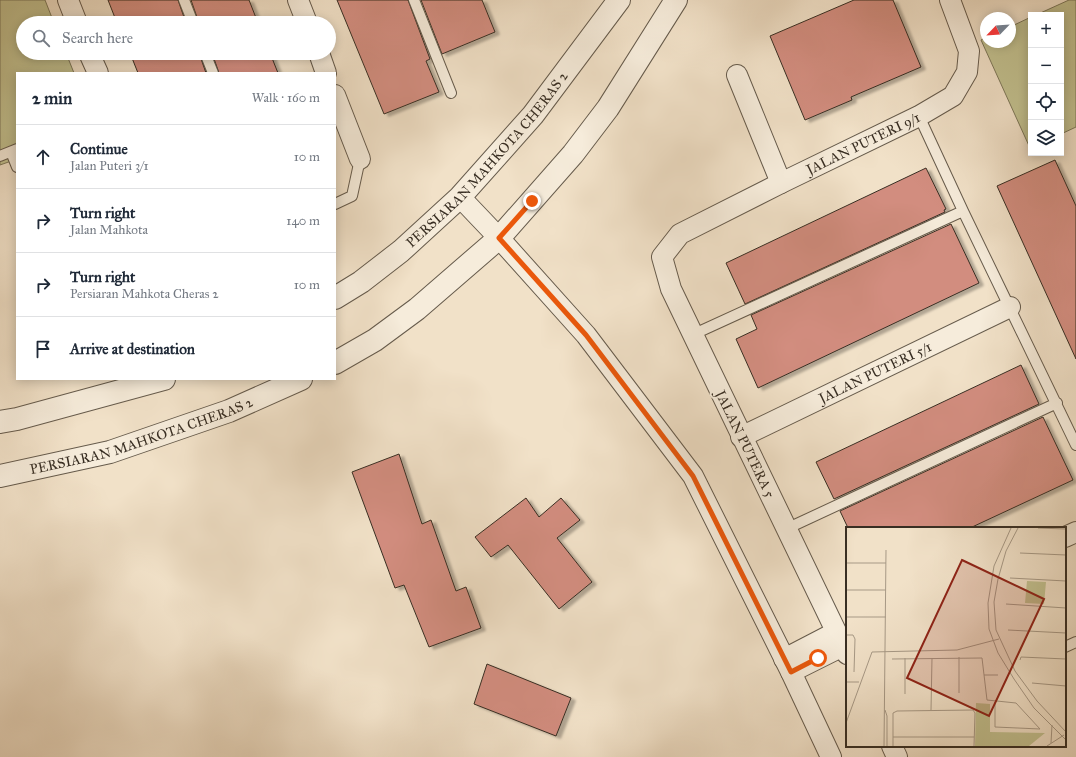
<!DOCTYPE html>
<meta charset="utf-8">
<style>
body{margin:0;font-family:"IM FELL Great Primer",serif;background:#f2f2f3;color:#1f2937}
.controls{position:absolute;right:12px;top:12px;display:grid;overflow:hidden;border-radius:0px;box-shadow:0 2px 10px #0003}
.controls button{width:36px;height:36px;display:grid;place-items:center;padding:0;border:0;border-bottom:1px solid #e0e1e3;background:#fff;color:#1f2937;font:20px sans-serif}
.compass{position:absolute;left:980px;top:12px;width:36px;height:36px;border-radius:50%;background:#fff;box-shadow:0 2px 10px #0003;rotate:245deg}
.stop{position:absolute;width:12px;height:12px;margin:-9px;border:3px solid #ea580c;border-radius:50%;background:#fff}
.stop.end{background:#ea580c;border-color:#fff;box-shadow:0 1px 4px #0008}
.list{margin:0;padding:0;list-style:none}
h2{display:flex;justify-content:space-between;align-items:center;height:52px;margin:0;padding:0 16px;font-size:17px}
h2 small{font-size:13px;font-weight:400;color:#747a83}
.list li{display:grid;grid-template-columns:26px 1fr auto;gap:12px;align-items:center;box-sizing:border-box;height:64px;padding:0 16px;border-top:1px solid #e0e1e3}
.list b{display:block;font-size:15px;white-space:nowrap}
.list p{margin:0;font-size:13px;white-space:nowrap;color:#747a83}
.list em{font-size:13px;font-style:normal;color:#747a83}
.icon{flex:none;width:22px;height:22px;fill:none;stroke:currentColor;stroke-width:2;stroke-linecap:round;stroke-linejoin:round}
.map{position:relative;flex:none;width:1076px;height:757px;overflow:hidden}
.search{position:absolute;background:#fff;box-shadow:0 2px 10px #0003;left:16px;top:16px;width:320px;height:44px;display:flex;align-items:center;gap:10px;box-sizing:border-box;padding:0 14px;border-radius:22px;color:#747a83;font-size:15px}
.panel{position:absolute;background:#fff;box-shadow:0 2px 10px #0003;left:16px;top:72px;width:320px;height:308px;border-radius:0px}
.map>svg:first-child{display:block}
.green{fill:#c2c190;stroke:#7d785a}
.building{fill:#d28d7f;stroke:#382e23;filter:url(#shadow)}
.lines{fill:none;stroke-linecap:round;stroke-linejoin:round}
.service-casing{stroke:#665b4c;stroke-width:12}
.minor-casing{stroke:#665b4c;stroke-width:22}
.tertiary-casing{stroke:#665b4c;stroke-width:24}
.service{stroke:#f6ecdb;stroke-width:10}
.minor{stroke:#f6ecdb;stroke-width:20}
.tertiary{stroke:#f6ecdb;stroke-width:22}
.route{stroke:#ea580c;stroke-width:5}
.labels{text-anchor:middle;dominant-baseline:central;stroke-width:4;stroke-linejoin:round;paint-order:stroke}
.street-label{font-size:14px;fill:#382e23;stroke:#f6ecdb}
.inset-road{fill:none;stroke:#a79986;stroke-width:1}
.view{fill:#8f2418;fill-opacity:0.15;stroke:#8f2418;stroke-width:2}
.inset-edge{fill:none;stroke:#382e23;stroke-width:2}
</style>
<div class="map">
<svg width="1076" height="757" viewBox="0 0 1076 757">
<defs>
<filter id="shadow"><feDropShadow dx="4.5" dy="2.5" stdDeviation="1" flood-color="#0004"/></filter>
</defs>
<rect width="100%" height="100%" fill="#f1e1c8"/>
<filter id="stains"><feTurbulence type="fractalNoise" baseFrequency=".005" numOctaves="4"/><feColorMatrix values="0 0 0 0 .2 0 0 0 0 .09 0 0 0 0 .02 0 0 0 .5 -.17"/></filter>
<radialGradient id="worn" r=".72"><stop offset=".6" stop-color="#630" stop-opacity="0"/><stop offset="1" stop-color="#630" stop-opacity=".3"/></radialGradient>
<path class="green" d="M0,0H45L54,23H23V53H66L74,73H17V159L0,165Z
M1069,0H1076V127L1061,134V15H1036Z
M1031,17V147L1030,148L981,40L986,37V42H1010V27Z"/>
<path class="building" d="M108,0H178L186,23H117Z
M191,0H249L258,23H199Z
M337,0H408L430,59L426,61L439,92L384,114Z
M421,0H482L495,32L442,54Z
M854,0H893L921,67L851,97L852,100L805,120L770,36Z
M130,53H199L206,73H138Z
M212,53H270L278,73H219Z
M1055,160L1076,206V359L997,186Z
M926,168L946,209L944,210L945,212L745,304L726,263Z
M951,224L979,283L758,388L736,339L757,329L751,315Z
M1021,365L1039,404L834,499L816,462Z
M1043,417L1073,480L970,528H848L840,511Z
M399,454L422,524L431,520L456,591L466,587L481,628L429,647L404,585L395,588L352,472Z
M526,498L539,517L561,498L580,520L557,538L592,582L559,609L508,545L491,557L475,537Z
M487,664L571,698L556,736L474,704Z"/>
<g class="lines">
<defs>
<path id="service" d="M184,0L193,23
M414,0L451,93
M205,53L213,73
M919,116L963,211L1076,445
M11,152L17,167
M0,156L17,149
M335,204L352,196L360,159
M692,335L963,211
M786,529L1057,403
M1065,647L1076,642"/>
<g id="minor">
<path d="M68,0L77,23"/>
<path d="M298,0L307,23"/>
<path d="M89,53L98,73"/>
<path d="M319,53L326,73"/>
<path d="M737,75L781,183"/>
<path d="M335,95L360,159"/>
<path d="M460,197L499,238L586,335L693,476L791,672L831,757"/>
<path id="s1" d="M741,437L1010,307"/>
<path d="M1065,537L1076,532"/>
<path id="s2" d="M847,654L671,289L662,257L680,234L781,183L919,116L953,96L967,72L969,51L950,0"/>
<path d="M784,659L836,632"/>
<path d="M791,672L843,646"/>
<path d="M892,746L897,757"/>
</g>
<g id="tertiary">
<path id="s3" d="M335,298L361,282L401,251L460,197L533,115L619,0"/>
<path d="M335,363L375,340L417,309L499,238L573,154L608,108L676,0"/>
<path d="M0,422L17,419L164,379"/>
<path id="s4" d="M0,476L110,452L229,411L301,379"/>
</g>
</defs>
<use href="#service" class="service-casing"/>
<use href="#minor" class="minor-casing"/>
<use href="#tertiary" class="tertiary-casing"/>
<use href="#service" class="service"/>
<use href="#minor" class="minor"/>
<use href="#tertiary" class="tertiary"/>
</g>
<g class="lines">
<path class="route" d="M532,201L499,238L586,335L693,476L791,672L818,658"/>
</g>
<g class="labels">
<g class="street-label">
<text stroke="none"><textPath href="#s2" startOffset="672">JALAN PUTERI 9/1</textPath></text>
<text stroke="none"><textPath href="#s3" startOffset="207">PERSIARAN MAHKOTA CHERAS 2</textPath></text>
<text stroke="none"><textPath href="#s1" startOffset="149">JALAN PUTERI 5/1</textPath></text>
<text stroke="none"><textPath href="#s4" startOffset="147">PERSIARAN MAHKOTA CHERAS 2</textPath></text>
<text transform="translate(745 444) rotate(64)">JALAN PUTERA 5</text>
</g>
</g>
<g transform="translate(846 527)">
<rect width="220" height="220" fill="#f1e1c8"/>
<path d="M181,54L200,55L198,77L179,76ZM130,176L144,177V205L199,206L183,219H129Z" fill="#c2c190"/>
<path class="inset-road" d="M165,1L148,39L142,76L143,102L152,126L168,152L188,181L220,213M172,1L160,24L152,52L148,75L150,103L169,144L191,174L220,205M192,1L220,2M174,26L220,28M0,36H40M164,51L220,54M0,63H40M160,77L220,81M0,90H40M162,103L220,106M0,108H7L9,112L8,145M113,130V166M59,131V167M46,132L136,131L141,173L170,176L194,202L149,200V175M174,133L175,130L220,132M138,148H152M0,155H13M186,156L220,159M39,183L41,189V219M85,183L86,131M0,196L26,125L111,123L153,112M47,210H128M205,216L206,198M38,219L40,23M47,219V186L51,184L127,183L129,186L128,219M201,219L218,208"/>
<path class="view" d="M116,33L198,72L143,189L61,151Z"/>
<rect width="220" height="220" class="inset-edge"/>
</g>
<rect width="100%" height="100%" filter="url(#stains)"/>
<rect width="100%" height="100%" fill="url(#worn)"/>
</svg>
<div class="controls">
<button>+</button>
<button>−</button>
<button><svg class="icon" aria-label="locate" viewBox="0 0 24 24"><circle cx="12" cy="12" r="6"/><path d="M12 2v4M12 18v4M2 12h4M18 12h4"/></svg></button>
<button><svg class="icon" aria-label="layers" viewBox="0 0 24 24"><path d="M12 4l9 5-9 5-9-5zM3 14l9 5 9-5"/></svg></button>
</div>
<svg class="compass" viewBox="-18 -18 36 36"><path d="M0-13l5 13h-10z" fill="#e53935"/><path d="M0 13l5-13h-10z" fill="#747a83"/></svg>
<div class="stop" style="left:818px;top:658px"></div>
<div class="stop end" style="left:532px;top:201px"></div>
<div class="search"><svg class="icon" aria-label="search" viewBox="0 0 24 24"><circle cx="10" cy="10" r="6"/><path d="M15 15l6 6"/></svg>Search here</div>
<section class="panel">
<h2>2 min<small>Walk · 160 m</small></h2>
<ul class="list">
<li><svg class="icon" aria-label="ahead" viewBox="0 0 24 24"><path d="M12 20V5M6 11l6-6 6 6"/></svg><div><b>Continue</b><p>Jalan Puteri 3/1</p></div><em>10 m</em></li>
<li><svg class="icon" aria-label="right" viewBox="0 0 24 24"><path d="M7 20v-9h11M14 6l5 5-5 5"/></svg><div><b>Turn right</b><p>Jalan Mahkota</p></div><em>140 m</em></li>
<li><svg class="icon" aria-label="right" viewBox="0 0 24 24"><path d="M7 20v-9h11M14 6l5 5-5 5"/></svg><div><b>Turn right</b><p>Persiaran Mahkota Cheras 2</p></div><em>10 m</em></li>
<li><svg class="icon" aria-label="arrive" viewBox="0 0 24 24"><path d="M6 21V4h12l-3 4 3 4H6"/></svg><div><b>Arrive at destination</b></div></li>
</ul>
</section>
</div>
